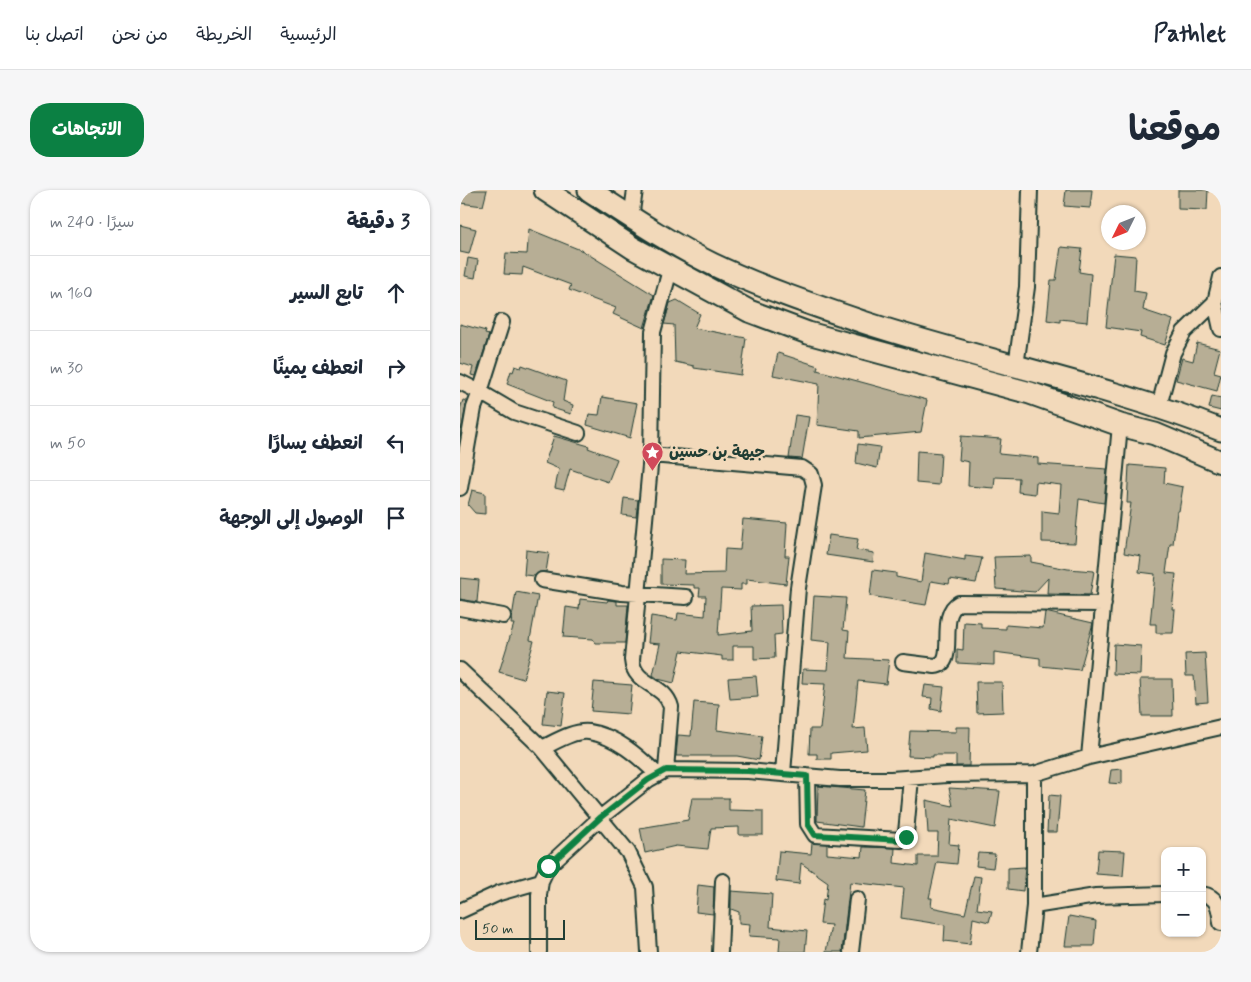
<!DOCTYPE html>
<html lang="ar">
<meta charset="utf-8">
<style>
body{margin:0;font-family:Mynerve,"Playpen Sans Arabic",sans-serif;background:#f6f6f7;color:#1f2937;direction:rtl}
.controls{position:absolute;right:15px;bottom:15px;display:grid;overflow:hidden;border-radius:10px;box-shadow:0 1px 4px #0004}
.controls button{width:45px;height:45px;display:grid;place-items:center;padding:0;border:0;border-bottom:1px solid #e0e1e3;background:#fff;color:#1f2937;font:25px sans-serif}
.compass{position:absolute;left:641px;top:15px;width:45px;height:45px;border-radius:50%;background:#fff;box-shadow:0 1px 4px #0004;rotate:227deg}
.scale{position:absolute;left:15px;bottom:12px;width:90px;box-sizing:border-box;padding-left:5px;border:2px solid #1f3d34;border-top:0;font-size:14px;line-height:18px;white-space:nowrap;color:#1f3d34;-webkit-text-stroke:4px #f2d9ba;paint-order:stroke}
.stop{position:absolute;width:15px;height:15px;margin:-11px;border:4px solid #0b8043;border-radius:50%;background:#fff}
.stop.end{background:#0b8043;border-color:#fff;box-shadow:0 1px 5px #0008}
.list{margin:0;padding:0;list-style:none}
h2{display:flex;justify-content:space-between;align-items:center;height:65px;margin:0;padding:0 20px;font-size:21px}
h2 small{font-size:16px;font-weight:400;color:#747a83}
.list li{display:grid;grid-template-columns:32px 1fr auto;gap:15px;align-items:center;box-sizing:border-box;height:75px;padding:0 20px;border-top:1px solid #e0e1e3}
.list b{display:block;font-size:19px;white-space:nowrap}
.list em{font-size:16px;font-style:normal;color:#747a83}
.icon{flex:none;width:28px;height:28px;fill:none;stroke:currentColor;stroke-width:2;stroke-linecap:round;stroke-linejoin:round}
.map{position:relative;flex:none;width:761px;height:762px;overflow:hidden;direction:ltr;border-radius:20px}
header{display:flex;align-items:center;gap:30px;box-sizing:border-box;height:70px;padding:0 25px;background:#fff;border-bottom:1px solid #e0e1e3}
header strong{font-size:24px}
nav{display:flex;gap:28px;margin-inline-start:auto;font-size:18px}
.intro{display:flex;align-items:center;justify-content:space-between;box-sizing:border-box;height:120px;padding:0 30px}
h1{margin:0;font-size:35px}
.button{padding:12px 22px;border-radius:20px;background:#0b8043;color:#fff;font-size:18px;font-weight:700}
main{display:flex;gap:30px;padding:0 30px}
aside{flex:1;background:#fff;border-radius:20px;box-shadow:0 1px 4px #0004}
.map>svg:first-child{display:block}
.building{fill:#b7ae95;stroke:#1f3d34}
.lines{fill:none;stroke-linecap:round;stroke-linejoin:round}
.street-casing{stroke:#1f3d34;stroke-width:18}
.primary-casing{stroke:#1f3d34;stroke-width:25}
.street{stroke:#f2d9ba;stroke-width:14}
.primary{stroke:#f2d9ba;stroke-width:21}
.route{stroke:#0b8043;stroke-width:6}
.labels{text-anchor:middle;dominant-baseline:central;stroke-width:5;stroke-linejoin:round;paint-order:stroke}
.poi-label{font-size:16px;font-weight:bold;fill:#1f3d34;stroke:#f2d9ba;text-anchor:start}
</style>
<header>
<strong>Pathlet</strong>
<nav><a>الرئيسية</a><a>الخريطة</a><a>من نحن</a><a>اتصل بنا</a></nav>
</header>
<div class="intro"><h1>موقعنا</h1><a class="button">الاتجاهات</a></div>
<main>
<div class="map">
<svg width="761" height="762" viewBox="0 0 761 762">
<rect width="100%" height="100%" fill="#f2d9ba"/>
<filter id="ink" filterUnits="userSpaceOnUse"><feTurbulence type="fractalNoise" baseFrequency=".02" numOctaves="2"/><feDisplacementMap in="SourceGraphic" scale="10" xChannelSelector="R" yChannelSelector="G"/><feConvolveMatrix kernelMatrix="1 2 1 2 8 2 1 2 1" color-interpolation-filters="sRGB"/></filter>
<g filter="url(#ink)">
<path class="building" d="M0,0H27L23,16L0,13Z
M606,0H632L630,18L604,16Z
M718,0H748L747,20L718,19Z
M0,35L16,39L9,64L0,62Z
M69,39L123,61L194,105L184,138L153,124L156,118L109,100L111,95L63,77L62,85L44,84L46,63L67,64Z
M601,57L622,59L619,82L631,84L627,132L600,129V132L587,130L591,90H596Z
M654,64L676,66L674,101L686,103L683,120L713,130L705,155L680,147L681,142L646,137Z
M8,68L18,70L15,88L5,86Z
M217,110L240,124L234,138L286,148L281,185L234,178V176L215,172L214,135L204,134L210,113Z
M0,134L26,141L25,144L29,145L16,186L11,185L13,177L0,173Z
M737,153L760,159L754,182L761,184L757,201L716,190L722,168L733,171Z
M318,163L358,176L357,180L467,210L461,242L399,248V241L357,235L359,194L313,185Z
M62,175L106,191L103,211L113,215L111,224L92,218L93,212L47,194L51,181L53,182L55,176L61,178Z
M752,206L761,208V221L749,218Z
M142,207L177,213L170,248L127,235L129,224L139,225Z
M3,210L7,211L0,247V219Z
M335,225L349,227L342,269L329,268Z
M94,246L129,256L128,258L157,269L148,292L110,279L104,300L95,298L99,279L85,273Z
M501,246L541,249L539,264L578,268V274L647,279L644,313L619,309L615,353L582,352V321L599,323L601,295L576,292L575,304L558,302L559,288L535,287L534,298L508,296L509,272L499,270Z
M398,254L420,257L417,278L396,273Z
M457,261L481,263L479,295L456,293Z
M669,275L705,278L704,293L723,297L719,321H717L713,354H710L706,383L716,384L712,419H715L713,443H696V434H690L695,384L679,382L681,366L664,363L671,313H667Z
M12,300L25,303V324L15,323L8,315Z
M164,308L178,310L176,327L162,325Z
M283,329L327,333L325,366H329L326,394L287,389V394H281V400L261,399L258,445L292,441L291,416L321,415L322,444L314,445L315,468L294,469V456H273V470H262V466L221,461L214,493L198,489L193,485L200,454L188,453L191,426L217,430L218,423L245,426L246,406H239L240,398H234V395L201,394V369L225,370L224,384L264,383L265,359L280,360Z
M369,345L398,349L396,360L414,363L413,372L366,365Z
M66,360L89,363L86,382H79L75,386L64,385Z
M465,363L505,370V366L522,368L516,393L490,389L489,394L471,391L466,415L410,406L413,380L436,383V387L461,392Z
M571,366V372L608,379L634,381L630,405L587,404L588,388L575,402L536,399L534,367Z
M0,388L19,390L17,412L0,409Z
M56,402L78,406L70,450L74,451L63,489L39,482L54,434H51Z
M354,406L386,408L383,440L389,441L387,468L429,470L426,494L398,491L393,539L405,538L407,560L371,563V569H357V564H349L350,539H360L365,494L342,493L343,479L368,480L370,452L351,450Z
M120,409L147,412L148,410L157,411V415H168L165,453H136L133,449L103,447L106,417L119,419Z
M585,422L633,433L620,480L580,476V468L534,462V475L497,473V459L503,460L504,432L521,433V438L546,439V435L583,438Z
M654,454L681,456L680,485L653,484Z
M745,463L748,512L736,513L734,486H726L725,464Z
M296,486L298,507L270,509L268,488Z
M680,489H712L713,526H682Z
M134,492L172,495L169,524L131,521Z
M516,492H542L543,522L517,523Z
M465,495L484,497L481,521L471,519L472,508L463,507Z
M87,501L105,503L101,536L83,534Z
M234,512L259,514L257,540L302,546L299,570L277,566H216L218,545L231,546Z
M496,537H510L509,576H496V565H473V567L448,566L450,541L496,542Z
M662,579V594L649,593L651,580Z
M358,596L405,600L401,637L357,631Z
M489,598L540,601L535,638L491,629L489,654L499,655L497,674L477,672L469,708H472L471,717L505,724L514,686L521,687L517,719L532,721L529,732L513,728L510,754L484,751L485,735L441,728L444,698L390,692L382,762H366L371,735L360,734L363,709L366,710L368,692L341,673L339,694L316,691L319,661L351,664L352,653L367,654V664L402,667L403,657L435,658L434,673L458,676V666H477L478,643H468L466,610L493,616Z
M589,605L600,606L597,642H587Z
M232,608H269V620L303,621V645H279V637L251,638L248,659L216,656L185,663L180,638L228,630Z
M638,660L665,661L663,686L636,684Z
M518,663L535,664L533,678L516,676Z
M565,677L563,701L548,699V678Z
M238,695L254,697L253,724L236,722Z
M271,701L312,704L310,737L347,741L345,762H319L320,748L289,746L290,734L279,733V722L271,719Z
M609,726L636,731L634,756H605Z"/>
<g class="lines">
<defs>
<path id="street" d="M171,28L175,0
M755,112L761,139
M556,176L567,97L570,0
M0,192L20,202L42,132
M699,216L713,163L724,142L755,112L761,87
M191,265L342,278L351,284L354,295L338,398L323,583
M0,298L14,218L20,202L54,222L118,243
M82,390L162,403L226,407
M0,418L43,426
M443,472L475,476C499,474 476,425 499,413L644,414
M0,480L82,558L168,662L185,697L189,762
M82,558C95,552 114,540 129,542C156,546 178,566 197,584
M629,567L660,235
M206,580L211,517C205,493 174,496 172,470L191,265L193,142L210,80
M347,586L348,634L355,645L441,650L446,643L451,588
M742,704C759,707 759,719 761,733
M574,716L636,706L705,704
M0,721L39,703L81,691
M79,762V705L81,691L88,676L141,627L188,590L206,580L288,581L380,589H431L487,585L574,584L629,567L761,537
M260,762L263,691
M391,762L397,709
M569,762L574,716V584"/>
<path id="primary" d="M85,0L173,58L289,121L348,143L570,203L660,235L695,244L761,272
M129,0C169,26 209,53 252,74C300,97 353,115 403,132C522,171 645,194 761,240"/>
</defs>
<use href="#street" class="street-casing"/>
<use href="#primary" class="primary-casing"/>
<use href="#street" class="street"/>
<use href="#primary" class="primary"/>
</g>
</g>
<g class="lines" filter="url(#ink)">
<path class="route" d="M88,676L141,627L188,590L206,580L288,581L347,586L348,634L355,645L441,650L446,647"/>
</g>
<defs>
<symbol id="sight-pin" viewBox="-11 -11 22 30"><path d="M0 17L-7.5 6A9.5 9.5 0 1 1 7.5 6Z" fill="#d1495b" stroke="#f2d9ba"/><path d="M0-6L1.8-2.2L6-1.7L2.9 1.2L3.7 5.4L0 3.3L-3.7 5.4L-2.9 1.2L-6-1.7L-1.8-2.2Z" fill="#fff"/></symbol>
</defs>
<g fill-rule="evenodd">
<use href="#sight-pin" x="180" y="250" width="25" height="34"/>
</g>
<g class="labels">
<g class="poi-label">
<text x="209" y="262">جيهة بن حسين</text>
</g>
</g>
</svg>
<div class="controls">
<button>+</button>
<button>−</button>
</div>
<svg class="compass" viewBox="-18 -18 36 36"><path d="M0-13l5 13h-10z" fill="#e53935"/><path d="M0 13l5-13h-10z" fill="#747a83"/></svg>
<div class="scale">50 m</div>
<div class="stop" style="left:88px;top:676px"></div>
<div class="stop end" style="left:446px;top:647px"></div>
</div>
<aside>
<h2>3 دقيقة<small>سيرًا · 240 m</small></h2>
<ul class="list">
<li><svg class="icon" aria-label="ahead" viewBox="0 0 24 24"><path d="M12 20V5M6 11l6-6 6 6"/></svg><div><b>تابع السير</b></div><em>160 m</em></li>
<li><svg class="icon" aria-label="right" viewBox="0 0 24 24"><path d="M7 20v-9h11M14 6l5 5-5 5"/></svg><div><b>انعطف يمينًا</b></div><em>30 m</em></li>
<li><svg class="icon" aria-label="left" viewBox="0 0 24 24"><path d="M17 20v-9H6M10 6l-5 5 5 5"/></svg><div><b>انعطف يسارًا</b></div><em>50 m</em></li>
<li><svg class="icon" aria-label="arrive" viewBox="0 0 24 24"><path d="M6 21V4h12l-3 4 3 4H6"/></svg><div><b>الوصول إلى الوجهة</b></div></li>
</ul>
</aside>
</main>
